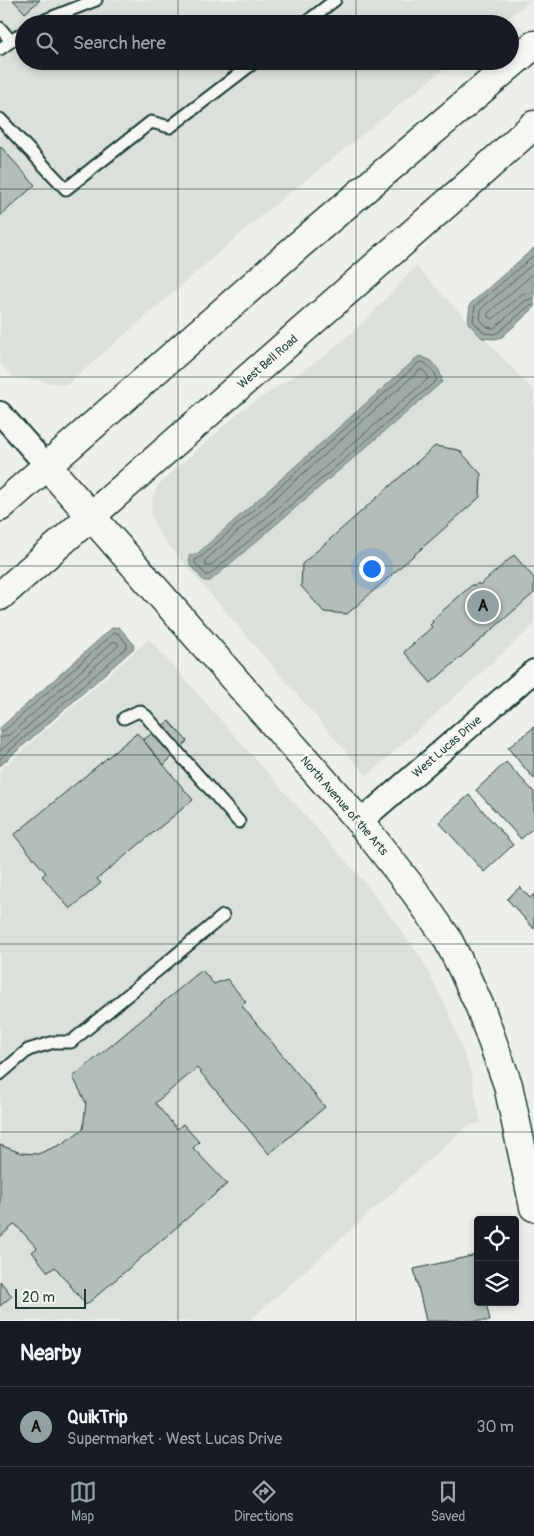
<!DOCTYPE html>
<meta charset="utf-8">
<style>
body{margin:0;font-family:Pangolin,sans-serif;background:#242831;color:#f1f3f6}
.controls{position:absolute;right:15px;bottom:15px;display:grid;overflow:hidden;border-radius:5px;box-shadow:0 2px 8px #0003}
.controls button{width:45px;height:45px;display:grid;place-items:center;padding:0;border:0;border-bottom:1px solid #363941;background:#171b24;color:#f1f3f6;font:25px sans-serif}
.scale{position:absolute;left:15px;bottom:12px;width:71px;box-sizing:border-box;padding-left:5px;border:2px solid #1f3d34;border-top:0;font-size:14px;line-height:18px;white-space:nowrap;color:#1f3d34;-webkit-text-stroke:4px #f6f6f2;paint-order:stroke}
.you{position:absolute;left:371px;top:568px;width:18px;height:18px;margin:-12px;border:4px solid #fff;border-radius:50%;background:#1a73e8;box-shadow:0 0 0 8px #1a73e833}
.badge{display:grid;place-items:center;width:32px;height:32px;border-radius:50%;background:#92a19f;color:#111;font-size:16px;font-weight:700}
.pin{position:absolute;translate:-50% -50%;border:2px solid #fff;box-shadow:0 1px 5px #0006}
.list{margin:0;padding:0;list-style:none}
h2{display:flex;justify-content:space-between;align-items:center;height:65px;margin:0;padding:0 20px;font-size:21px}
h2 small{font-size:16px;font-weight:400;color:#9ea1a6}
.list li{display:grid;grid-template-columns:32px 1fr auto;gap:15px;align-items:center;box-sizing:border-box;height:80px;padding:0 20px;border-top:1px solid #363941}
.list b{display:block;font-size:19px;white-space:nowrap}
.list p{margin:0;font-size:16px;white-space:nowrap;color:#9ea1a6}
.list em{font-size:16px;font-style:normal;color:#9ea1a6}
.icon{flex:none;width:28px;height:28px;fill:none;stroke:currentColor;stroke-width:2;stroke-linecap:round;stroke-linejoin:round}
.map{position:relative;flex:none;width:534px;height:1321px;overflow:hidden}
.search{position:absolute;background:#171b24;box-shadow:0 2px 8px #0003;left:15px;right:15px;top:15px;height:55px;display:flex;align-items:center;gap:12px;box-sizing:border-box;padding:0 18px;border-radius:28px;color:#9ea1a6;font-size:19px}
.sheet{height:145px;background:#171b24}
nav{display:flex;justify-content:space-around;align-items:center;box-sizing:border-box;height:70px;border-top:1px solid #363941;background:#171b24;font-size:14px;color:#9ea1a6}
nav a{display:grid;justify-items:center;gap:2px}
nav .on{color:#92a19f}
.map>svg:first-child{display:block}
.built{fill:#dce0db}
.water{fill:#9faaa4;stroke:#6c7e77}
.lines{fill:none;stroke-linecap:round;stroke-linejoin:round}
.shore{stroke:#526961;stroke-width:1}
.building{fill:#b4bdb8;stroke:#1f3d34}
.lane-casing{stroke:#1f3d34;stroke-width:15}
.street-casing{stroke:#1f3d34;stroke-width:26}
.secondary-casing{stroke:#1f3d34;stroke-width:31}
.primary-casing{stroke:#1f3d34;stroke-width:31}
.lane{stroke:#f6f6f2;stroke-width:11}
.street{stroke:#f6f6f2;stroke-width:22}
.secondary{stroke:#f6f6f2;stroke-width:28}
.primary{stroke:#f6f6f2;stroke-width:28}
.grid{fill:none;stroke:#1f3d34;stroke-width:1;stroke-opacity:0.55}
.labels{text-anchor:middle;dominant-baseline:central;stroke-width:4.5;stroke-linejoin:round;paint-order:stroke}
.street-label{font-size:12px;fill:#1f3d34;stroke:#f6f6f2}
</style>
<div class="map">
<svg width="534" height="1321" viewBox="0 0 534 1321">
<rect width="100%" height="100%" fill="#edefea"/>
<filter id="ink" filterUnits="userSpaceOnUse"><feTurbulence type="fractalNoise" baseFrequency=".02" numOctaves="2"/><feDisplacementMap in="SourceGraphic" scale="10" xChannelSelector="R" yChannelSelector="G"/><feConvolveMatrix kernelMatrix="1 2 1 2 8 2 1 2 1" color-interpolation-filters="sRGB"/></filter>
<g filter="url(#ink)">
<path class="built" d="M0,0H531L501,24H24V61H454L261,216L67,385L13,377L0,363Z
M416,266L534,391V625L367,776L169,546L157,530L151,515L152,499L158,485L242,410L326,355L369,317Z
M149,639L367,885L420,956L447,1008L471,1073L481,1123L467,1126L249,1321H0V770Z"/>
<path class="water" d="M534,248V308L502,337L495,339L482,338L468,323L470,304Z
M419,356C432,359 442,370 442,382L210,581H204L190,565L189,556L198,553Z
M119,627L133,643L134,648L0,766V728L112,628Z"/>
<g class="lines">
<path class="shore" d="M534,255L475,306L473,321L484,333L494,334L499,332L529,306L534,305
M534,263L481,309L480,319L487,327L494,328L525,301L534,298
M534,273L488,313V317L493,319L522,294L534,291
M420,362L425,363L436,375V381L209,575H206L195,563L196,559L202,556Z
M420,370H423L428,376V379L210,566H206L205,561Z
M0,732L5,730L114,633H118L127,644V647L0,759
M0,738L9,735L114,641L118,643V646L0,751"/>
</g>
<path class="building" d="M13,0H40L25,13Z
M1,147L35,185L0,216V148Z
M435,446L459,450L481,474L480,497L347,614L324,612L301,586L302,564Z
M514,555L534,578V593L431,683L404,652L432,627L430,625L433,622L432,620L473,584L474,586L478,583L480,585Z
M169,721L187,741L164,765L143,740Z
M534,727V779L508,748Z
M137,733L193,800L97,879L101,883L70,909L42,876L46,873L14,835Z
M506,762L534,792V827L521,839L476,790Z
M469,795L513,845L484,872L439,822Z
M520,887L530,898L534,894V929L507,899Z
M202,970L214,984L227,979L246,1002L242,1006L325,1107L269,1154L197,1068L155,1103L177,1129L183,1124L199,1142L193,1148L227,1184L86,1305L55,1267L48,1272L32,1252L37,1248L15,1224L0,1237V1145L21,1153L38,1154L62,1144L83,1129L86,1103L73,1077Z
M476,1255L478,1264V1302H486L490,1321H426L414,1269Z
M0,1281L12,1296L0,1306Z"/>
<g class="lines">
<defs>
<path id="lane" d="M35,24L96,0
M304,24L335,0
M0,28L11,41
M0,49L24,32
M0,119L66,189L151,122L170,127L256,61
M124,718L139,711L146,716L239,822
M0,1074L28,1050L54,1042H71L223,916"/>
<path id="street" d="M0,413L47,466
M360,822L534,671"/>
<path id="secondary" d="M47,466L360,822L415,892L447,938L463,970L480,1007L508,1085L534,1207"/>
<path id="primary" d="M0,507L299,245L534,45
M0,596L461,191L534,125"/>
</defs>
<use href="#lane" class="lane-casing"/>
<use href="#street" class="street-casing"/>
<use href="#secondary" class="secondary-casing"/>
<use href="#primary" class="primary-casing"/>
<use href="#lane" class="lane"/>
<use href="#street" class="street"/>
<use href="#secondary" class="secondary"/>
<use href="#primary" class="primary"/>
</g>
</g>
<path class="grid" d="M178,0V24M356,0V24M178,61V1321M356,61V1321M0,189H534M0,377H534M0,566H534M0,755H534M0,944H534M0,1132H534"/>
<g class="labels">
<g class="street-label">
<text transform="translate(268 362) rotate(-41)">West Bell Road</text>
<text transform="translate(447 747) rotate(-41)">West Lucas Drive</text>
<text transform="translate(344 806) rotate(49)">North Avenue of the Arts</text>
</g>
</g>
</svg>
<div class="controls">
<button><svg class="icon" aria-label="locate" viewBox="0 0 24 24"><circle cx="12" cy="12" r="6"/><path d="M12 2v4M12 18v4M2 12h4M18 12h4"/></svg></button>
<button><svg class="icon" aria-label="layers" viewBox="0 0 24 24"><path d="M12 4l9 5-9 5-9-5zM3 14l9 5 9-5"/></svg></button>
</div>
<div class="scale">20 m</div>
<div class="you"></div>
<div class="pin badge" style="left:483px;top:606px">A</div>
<div class="search"><svg class="icon" aria-label="search" viewBox="0 0 24 24"><circle cx="10" cy="10" r="6"/><path d="M15 15l6 6"/></svg>Search here</div>
</div>
<section class="sheet">
<h2>Nearby<small></small></h2>
<ul class="list">
<li><span class="badge">A</span><div><b>QuikTrip</b><p>Supermarket · West Lucas Drive</p></div><em>30 m</em></li>
</ul>
</section>
<nav>
<a class="on"><svg class="icon" aria-label="map" viewBox="0 0 24 24"><path d="M3 6l6-2 6 2 6-2v14l-6 2-6-2-6 2zM9 4v14M15 6v14"/></svg>Map</a>
<a><svg class="icon" aria-label="directions" viewBox="0 0 24 24"><path d="M12 3l9 9-9 9-9-9zM9 14v-3h6M13 9l2 2-2 2"/></svg>Directions</a>
<a><svg class="icon" aria-label="saved" viewBox="0 0 24 24"><path d="M7 4h10v16l-5-4-5 4z"/></svg>Saved</a>
</nav>
